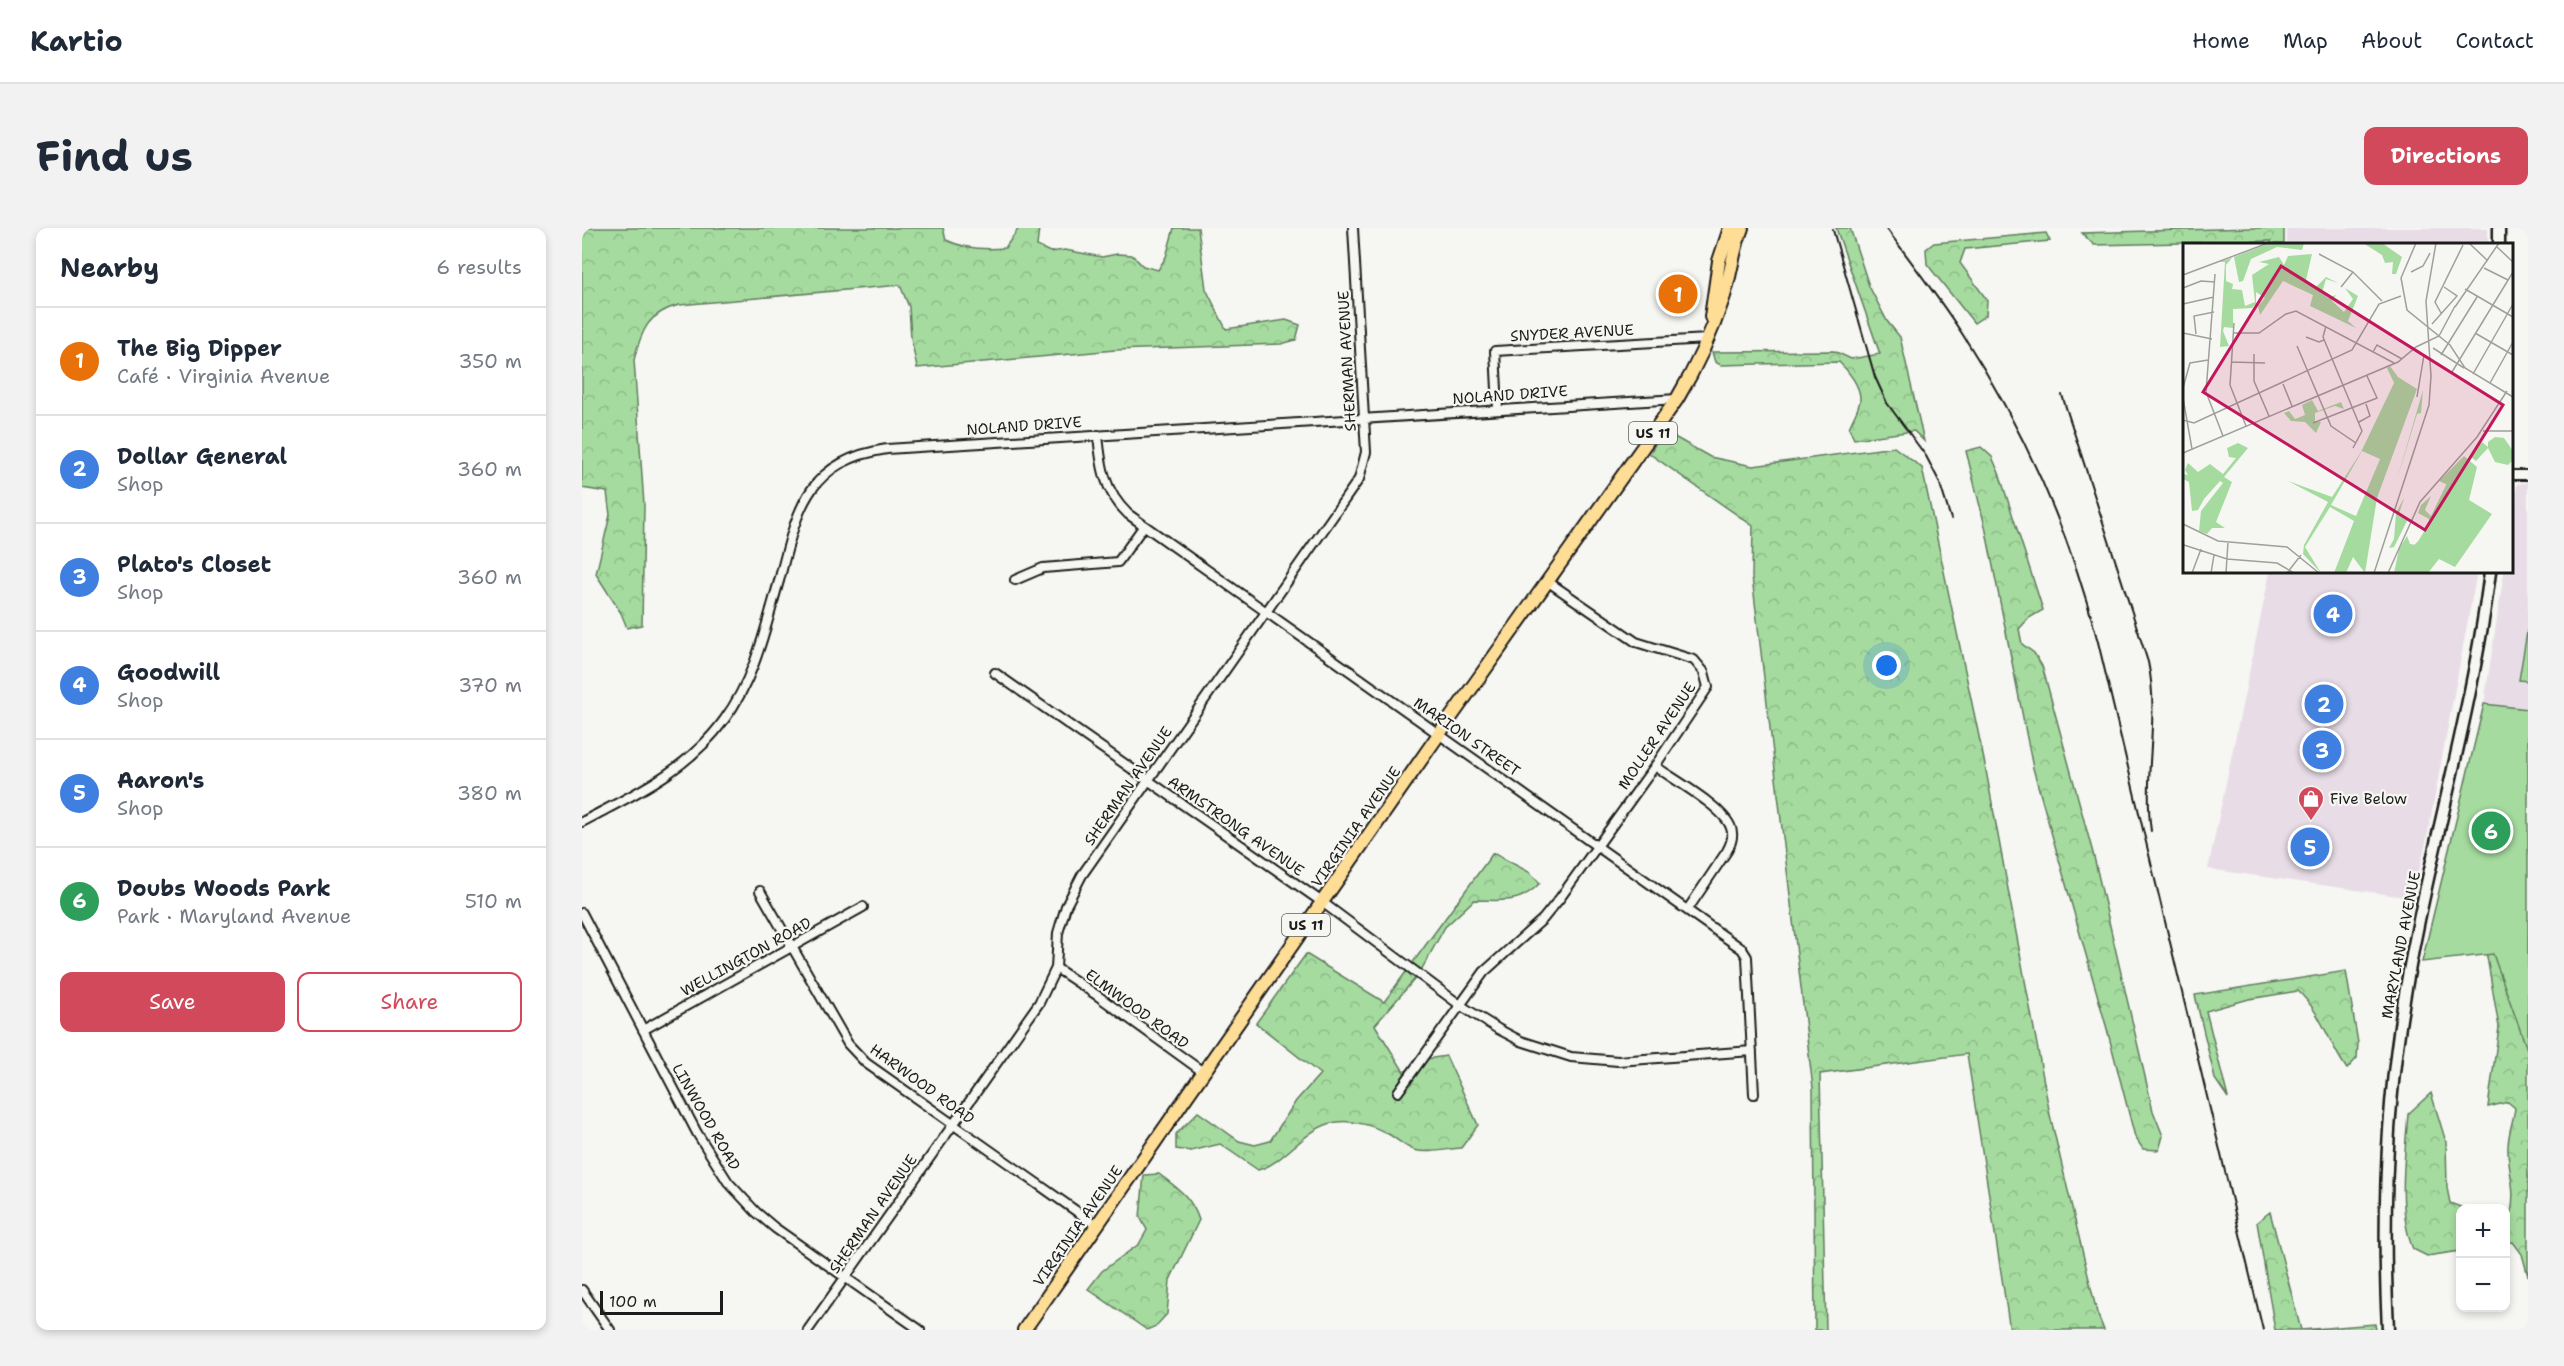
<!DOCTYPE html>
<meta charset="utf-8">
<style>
body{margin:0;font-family:"Shantell Sans",sans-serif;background:#f2f2f3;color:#1f2937}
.controls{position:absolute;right:18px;bottom:18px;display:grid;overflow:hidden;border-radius:12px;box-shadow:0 3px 9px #0003}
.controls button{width:54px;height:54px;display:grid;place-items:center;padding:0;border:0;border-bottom:2px solid #e0e1e3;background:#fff;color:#1f2937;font:30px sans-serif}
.scale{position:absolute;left:18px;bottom:15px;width:123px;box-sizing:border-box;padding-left:6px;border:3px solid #1c1c1c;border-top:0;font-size:16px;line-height:21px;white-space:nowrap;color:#1c1c1c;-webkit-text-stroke:4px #f6f6f2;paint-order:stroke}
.you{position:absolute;left:1305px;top:438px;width:21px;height:21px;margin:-15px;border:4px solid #fff;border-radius:50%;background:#1a73e8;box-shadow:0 0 0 9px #1a73e833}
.badge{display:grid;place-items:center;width:39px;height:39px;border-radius:50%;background:#d1495b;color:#fff;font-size:20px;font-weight:700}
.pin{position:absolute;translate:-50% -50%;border:3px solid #fff;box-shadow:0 2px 6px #0006}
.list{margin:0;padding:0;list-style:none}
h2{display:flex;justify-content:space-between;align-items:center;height:78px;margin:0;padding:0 24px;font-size:26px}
h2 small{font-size:20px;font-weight:400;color:#747a83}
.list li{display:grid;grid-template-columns:39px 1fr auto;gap:18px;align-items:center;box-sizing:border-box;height:108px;padding:0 24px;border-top:2px solid #e0e1e3}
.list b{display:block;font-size:22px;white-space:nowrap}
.list p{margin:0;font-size:20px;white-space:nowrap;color:#747a83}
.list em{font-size:20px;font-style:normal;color:#747a83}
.actions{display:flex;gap:12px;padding:18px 24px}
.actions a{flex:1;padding:14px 0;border:2px solid #d1495b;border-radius:12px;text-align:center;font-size:21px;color:#d1495b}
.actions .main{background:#d1495b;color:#fff}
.map{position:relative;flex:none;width:1946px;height:1102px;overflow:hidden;border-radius:12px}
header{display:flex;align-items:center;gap:36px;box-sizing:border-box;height:84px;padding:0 30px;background:#fff;border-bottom:2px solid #e0e1e3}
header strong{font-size:28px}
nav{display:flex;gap:33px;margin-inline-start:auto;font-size:21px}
.intro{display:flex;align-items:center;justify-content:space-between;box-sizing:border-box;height:144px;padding:0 36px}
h1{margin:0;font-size:42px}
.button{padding:15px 27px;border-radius:12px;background:#d1495b;color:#fff;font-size:21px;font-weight:700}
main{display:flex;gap:36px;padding:0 36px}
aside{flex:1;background:#fff;border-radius:12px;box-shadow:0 3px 9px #0003}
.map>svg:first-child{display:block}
.built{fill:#e8dde7}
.forest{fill:url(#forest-crowns);stroke:#607c5e;stroke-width:1.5}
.green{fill:#a5db9f;stroke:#607c5e;stroke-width:1.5}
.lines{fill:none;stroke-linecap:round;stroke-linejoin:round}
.minor-casing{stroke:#1c1c1c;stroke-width:12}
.secondary-casing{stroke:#1c1c1c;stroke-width:15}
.primary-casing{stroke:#1c1c1c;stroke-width:16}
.minor{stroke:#f6f6f2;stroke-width:8}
.secondary{stroke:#f6f6f2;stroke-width:10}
.primary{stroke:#fedd96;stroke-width:12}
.rail{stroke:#1c1c1c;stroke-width:2}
.labels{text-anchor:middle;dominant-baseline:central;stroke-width:4.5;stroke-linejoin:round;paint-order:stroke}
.shield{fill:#f6f6f2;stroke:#5d5d5c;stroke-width:1.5}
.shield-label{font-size:14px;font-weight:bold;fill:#1c1c1c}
.street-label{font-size:15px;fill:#1c1c1c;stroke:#f6f6f2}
.poi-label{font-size:15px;fill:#1c1c1c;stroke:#f6f6f2;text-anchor:start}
.inset-road{fill:none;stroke:#9f9f9c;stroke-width:1.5}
.view{fill:#c2185b;fill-opacity:0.15;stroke:#c2185b;stroke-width:3}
.inset-edge{fill:none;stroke:#1c1c1c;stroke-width:3}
</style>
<header>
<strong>Kartio</strong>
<nav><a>Home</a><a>Map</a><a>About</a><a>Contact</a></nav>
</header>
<div class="intro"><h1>Find us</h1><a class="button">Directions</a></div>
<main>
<aside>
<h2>Nearby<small>6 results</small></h2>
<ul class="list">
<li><span class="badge" style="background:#e8710a">1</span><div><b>The Big Dipper</b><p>Café · Virginia Avenue</p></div><em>350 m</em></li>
<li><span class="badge" style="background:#3f7fe0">2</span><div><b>Dollar General</b><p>Shop</p></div><em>360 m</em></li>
<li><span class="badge" style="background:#3f7fe0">3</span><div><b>Plato's Closet</b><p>Shop</p></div><em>360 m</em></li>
<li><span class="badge" style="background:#3f7fe0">4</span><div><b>Goodwill</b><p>Shop</p></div><em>370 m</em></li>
<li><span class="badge" style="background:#3f7fe0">5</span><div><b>Aaron's</b><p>Shop</p></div><em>380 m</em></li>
<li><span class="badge" style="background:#2e9e5b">6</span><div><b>Doubs Woods Park</b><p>Park · Maryland Avenue</p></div><em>510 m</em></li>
</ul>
<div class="actions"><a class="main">Save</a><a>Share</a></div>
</aside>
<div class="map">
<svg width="1946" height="1102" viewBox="0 0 1946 1102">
<defs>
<pattern id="forest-crowns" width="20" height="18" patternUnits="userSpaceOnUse" patternTransform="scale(1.5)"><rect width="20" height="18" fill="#a5db9f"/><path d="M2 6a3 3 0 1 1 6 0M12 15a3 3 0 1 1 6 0" fill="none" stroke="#8dbb88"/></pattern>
</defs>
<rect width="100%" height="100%" fill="#f6f6f2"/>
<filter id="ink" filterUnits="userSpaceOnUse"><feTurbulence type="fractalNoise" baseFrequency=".0167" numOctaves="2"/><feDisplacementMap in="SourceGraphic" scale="12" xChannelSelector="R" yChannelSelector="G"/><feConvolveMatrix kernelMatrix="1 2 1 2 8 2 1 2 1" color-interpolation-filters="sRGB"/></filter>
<g filter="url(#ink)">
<path class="built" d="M1705,0H1906V16H1705Z
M1946,254V481L1902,476L1922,344H1930V295L1935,256Z
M1688,344H1895L1844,615L1830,670L1626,641Z"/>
<path class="forest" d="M0,0H361L364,12C383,21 403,22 423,20L437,0H457L455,18L468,24L483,22L520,29L535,26L550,27L561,38L576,42L584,29L592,0H616L624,61L644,101L704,92L718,97L714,112L699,116L533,122L335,140L329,110L327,79L318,57L97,77C66,85 59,103 52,132L62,277L60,397L45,400L39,385L14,346L28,287L25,264L0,260Z
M1254,0H1268L1287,58L1305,93L1318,109L1342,213L1332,203L1272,211L1267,200C1270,192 1277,181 1278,172C1279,159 1266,142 1257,134L1139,137L1133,134L1130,124L1252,123L1269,131L1298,126Z
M1668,0H1702V16H1689V13L1512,17L1500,5Z
M1464,5L1468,13L1383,21L1378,35L1405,72L1404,87L1392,95L1345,36L1344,21L1352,15Z
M1080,202L1128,229L1171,238L1312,219L1340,240L1402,532L1468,887L1515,1085L1522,1102H1428L1385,826L1238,846L1244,1102H1233L1231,860L1170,349L1171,298L1068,226Z
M1399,219L1410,229L1417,245L1461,382L1447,390L1437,401L1440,416L1452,425L1460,438L1464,452L1512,629L1571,883L1581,908L1577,922L1561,921L1553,909L1525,801L1451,540L1403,298L1384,223Z
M911,625L947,644L958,655C937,677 920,672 892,672L863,699L837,746L793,797L822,844L844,831L864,828L896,897L879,920C864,921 847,926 832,922C823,919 816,912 808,907C793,898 773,892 755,894C723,898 705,934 676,942L638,916L609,923L594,921V906L616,884L657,913L673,917L688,913L714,873L738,846L674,795L724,726L802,774Z
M1946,708V1048L1940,1026L1931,1014L1924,1015V987L1929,986C1934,958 1927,948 1926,923C1925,908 1931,895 1933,880L1926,874L1906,879L1917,799L1903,717Z
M1764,743L1776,815L1775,830L1765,841C1747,816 1740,785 1716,763L1667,771L1624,783L1646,870L1633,851L1613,767Z
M1849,865L1864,914L1865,960L1868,975L1881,980H1878V1023L1845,1028L1831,1021C1815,983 1823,927 1826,886Z
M577,946C596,961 609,968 617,992L588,1052L585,1086L574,1098L565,1102L506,1061L520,1043L557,1016L565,1002L558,989L562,947Z
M1688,984L1719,1102L1793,1096L1794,1102H1693L1675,994Z"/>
<path class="green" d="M1946,398V453L1937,452Z
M1902,476L1946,481V824L1911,726L1840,734Z"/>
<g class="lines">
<defs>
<path id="minor" d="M916,181L913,123L1126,111
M516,207C519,238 522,263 546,286L1160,721L1165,729L1172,866
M1930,247H1946
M433,352L461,340L536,334L561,299
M413,445L740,674L878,777L916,801L939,813L989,829L1036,833L1170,823
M1073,538C1091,551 1143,580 1149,600C1152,608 1149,616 1145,623L1106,681
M0,594C53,566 106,542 142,492C173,450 183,401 197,353C215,284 223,233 305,221L1095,171
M178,663L266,816L284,835L514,997
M0,685L115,905L146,954L174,984L193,1000L338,1102
M474,740L516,768L621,844
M61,802L281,679
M816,864L902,744L961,691L978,670L1073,538L1126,459L1122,444L1112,432L1054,414L965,353
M0,1062L28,1102
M226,1102L457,775L474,740L476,705L484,678L500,647L777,251L784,224L771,0"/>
<path id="secondary" d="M1917,0V16
M1806,1102C1801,1000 1803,899 1818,798C1840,645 1889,497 1908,344"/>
<path id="primary" d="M1129,89L1137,33L1148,0
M442,1102L857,506L1095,171C1115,138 1130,104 1142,68C1149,46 1151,22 1160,0"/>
</defs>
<use href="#minor" class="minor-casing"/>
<use href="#secondary" class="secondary-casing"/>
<use href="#primary" class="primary-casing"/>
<use href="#minor" class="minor"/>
<use href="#secondary" class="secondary"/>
<use href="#primary" class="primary"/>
<path class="rail" d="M1304,0C1330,35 1357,70 1381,107C1442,202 1488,305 1516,414L1681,1102
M1251,2L1293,149L1305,175L1344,228L1357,253L1369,291
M1480,167L1566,434C1578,490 1561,546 1569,603"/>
</g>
</g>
<defs>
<symbol id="shop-pin" viewBox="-11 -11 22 30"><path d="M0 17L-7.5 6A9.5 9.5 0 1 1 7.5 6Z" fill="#d1495b" stroke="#f6f6f2"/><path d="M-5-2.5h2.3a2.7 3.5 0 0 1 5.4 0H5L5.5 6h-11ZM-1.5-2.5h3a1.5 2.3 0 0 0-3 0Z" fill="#fff"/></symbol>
</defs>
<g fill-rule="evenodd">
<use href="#shop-pin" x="1714" y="556" width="30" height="40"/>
</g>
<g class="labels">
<g class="shield">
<rect x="1047" y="194" width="48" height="22" rx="4.5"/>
<rect x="700" y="686" width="48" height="22" rx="4.5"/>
</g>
<g class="shield-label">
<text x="1071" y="205">US 11</text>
<text x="724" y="697">US 11</text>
</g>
<g class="street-label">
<text transform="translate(990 105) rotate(-3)">SNYDER AVENUE</text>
<text transform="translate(765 133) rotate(-93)">SHERMAN AVENUE</text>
<text transform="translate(928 167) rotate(-4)">NOLAND DRIVE</text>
<text transform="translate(442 198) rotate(-4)">NOLAND DRIVE</text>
<text transform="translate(1075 508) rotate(-56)">MOLLER AVENUE</text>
<text transform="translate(885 509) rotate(35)">MARION STREET</text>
<text transform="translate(546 558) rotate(-55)">SHERMAN AVENUE</text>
<text transform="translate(654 598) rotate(35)">ARMSTRONG AVENUE</text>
<text transform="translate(774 599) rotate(-55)">VIRGINIA AVENUE</text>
<text transform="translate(1819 717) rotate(-79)">MARYLAND AVENUE</text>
<text transform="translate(164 729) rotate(-29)">WELLINGTON ROAD</text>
<text transform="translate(555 781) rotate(36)">ELMWOOD ROAD</text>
<text transform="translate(340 856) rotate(36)">HARWOOD ROAD</text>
<text transform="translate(124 889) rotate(60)">LINWOOD ROAD</text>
<text transform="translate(291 986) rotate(-55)">SHERMAN AVENUE</text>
<text transform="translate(496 998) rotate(-55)">VIRGINIA AVENUE</text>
</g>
<g class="poi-label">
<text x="1748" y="571">Five Below</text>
</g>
</g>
<g transform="translate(1601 15)">
<rect width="330" height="330" fill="#f6f6f2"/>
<path d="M87,0H121L119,7L94,4L68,16L60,38L56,39L51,14ZM180,0H199L219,14L213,31H209L210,19L202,20L199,12ZM129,11L123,37L133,44L143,34L155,40L143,36L139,50L145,55L153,52L149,58L161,69L170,56L162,45L175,53L165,78L173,85L127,63L130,52L100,38L77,72L75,63L82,55L73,49V61L69,65L50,66V85L41,84L40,88L46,103L37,104L42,19H36L49,15L43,22V38L50,41L49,46L59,47L62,63L72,59L69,32L86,21L76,19L96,14L101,22L105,13ZM207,123L215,134L234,146L194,255L182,330L170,314L163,330H151L171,278L147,264L122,304L138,330L120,311L121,302L145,259L105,238L149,254L178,209L211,140L204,125ZM179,208L197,216L173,273L148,262ZM240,147L238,170L234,171L213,240ZM129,157L135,168L158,159L161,166L152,163L132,170V178L138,179L133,190L122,179L108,178L101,170L106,168L112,176L122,172L119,162ZM55,200L65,205L41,234L49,239L33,279L42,285H29L24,291L16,288L18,268L40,240L37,238L21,256L15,267L9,268L6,239L0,236V231L5,232L2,227L5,220L15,229L27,221L40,231L53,215L46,214L44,205ZM264,240L268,241L264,306L242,330H211L216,306L224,293L227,301L233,302L246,280V276L235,270L238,262L248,253L242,267L248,273ZM221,255L216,271L225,276L211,304L206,305L211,296L213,270Z" fill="#a5db9f" fill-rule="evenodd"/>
<path d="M312,194L321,195L330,208V217L325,222L312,219L305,205L293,218L287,213L299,199L305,204V199ZM281,213L294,224L286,257L309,271L272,324L256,316L245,330H221L227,312L224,309L257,277L265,242L256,238Z" fill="#a5db9f"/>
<path class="inset-road" d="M233,0L218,35L224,67L267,102L282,125L330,154M286,0L305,18M314,4L330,19M136,11L170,29L199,58M301,25L325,37M228,29L240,23L247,10M32,31L23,149L40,193M0,32L85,0M158,44L170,29M0,45L18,38L32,39M282,46L330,74M0,61L31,54M272,64L316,0M258,70L252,59L280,2M51,80L47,142L63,183M249,81L274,53L261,44M143,83L140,94L179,188L170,205M0,90L29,96M50,90H76L103,71L113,68L211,120M292,90L330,112M13,91L11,73L31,69M123,94L136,99L141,97M114,103L148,183L173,200M250,105L281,125M190,109L194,102L219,116M71,111V138L86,173M258,112L294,54M48,119L82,120M269,129L330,29M290,131L330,61M307,140L330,99M100,141L109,163M0,145L7,120L25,117M234,154L241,112M0,155L9,206M0,177L11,180L169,107L196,61L218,53M176,179L187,173L183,161M130,180L194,155L184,133M300,188H330M0,210L215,119L233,104L256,93L272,63M0,281L35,298L104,304L136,330M1,302L44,316L94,320L111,330M9,330L18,306M28,330L31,312M43,330L45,299M104,330L118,312M191,330L246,162L248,133L243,58L253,0M205,330L237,259L294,194L324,148"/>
<path class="view" d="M98,23L320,162L242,287L20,149Z"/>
<rect width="330" height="330" class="inset-edge"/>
</g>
</svg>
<div class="controls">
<button>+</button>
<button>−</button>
</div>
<div class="scale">100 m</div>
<div class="you"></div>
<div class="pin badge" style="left:1096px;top:66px;background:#e8710a">1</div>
<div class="pin badge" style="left:1742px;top:476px;background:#3f7fe0">2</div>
<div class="pin badge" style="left:1740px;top:522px;background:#3f7fe0">3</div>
<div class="pin badge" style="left:1751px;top:386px;background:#3f7fe0">4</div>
<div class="pin badge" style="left:1728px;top:619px;background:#3f7fe0">5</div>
<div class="pin badge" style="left:1909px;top:603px;background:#2e9e5b">6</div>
</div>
</main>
